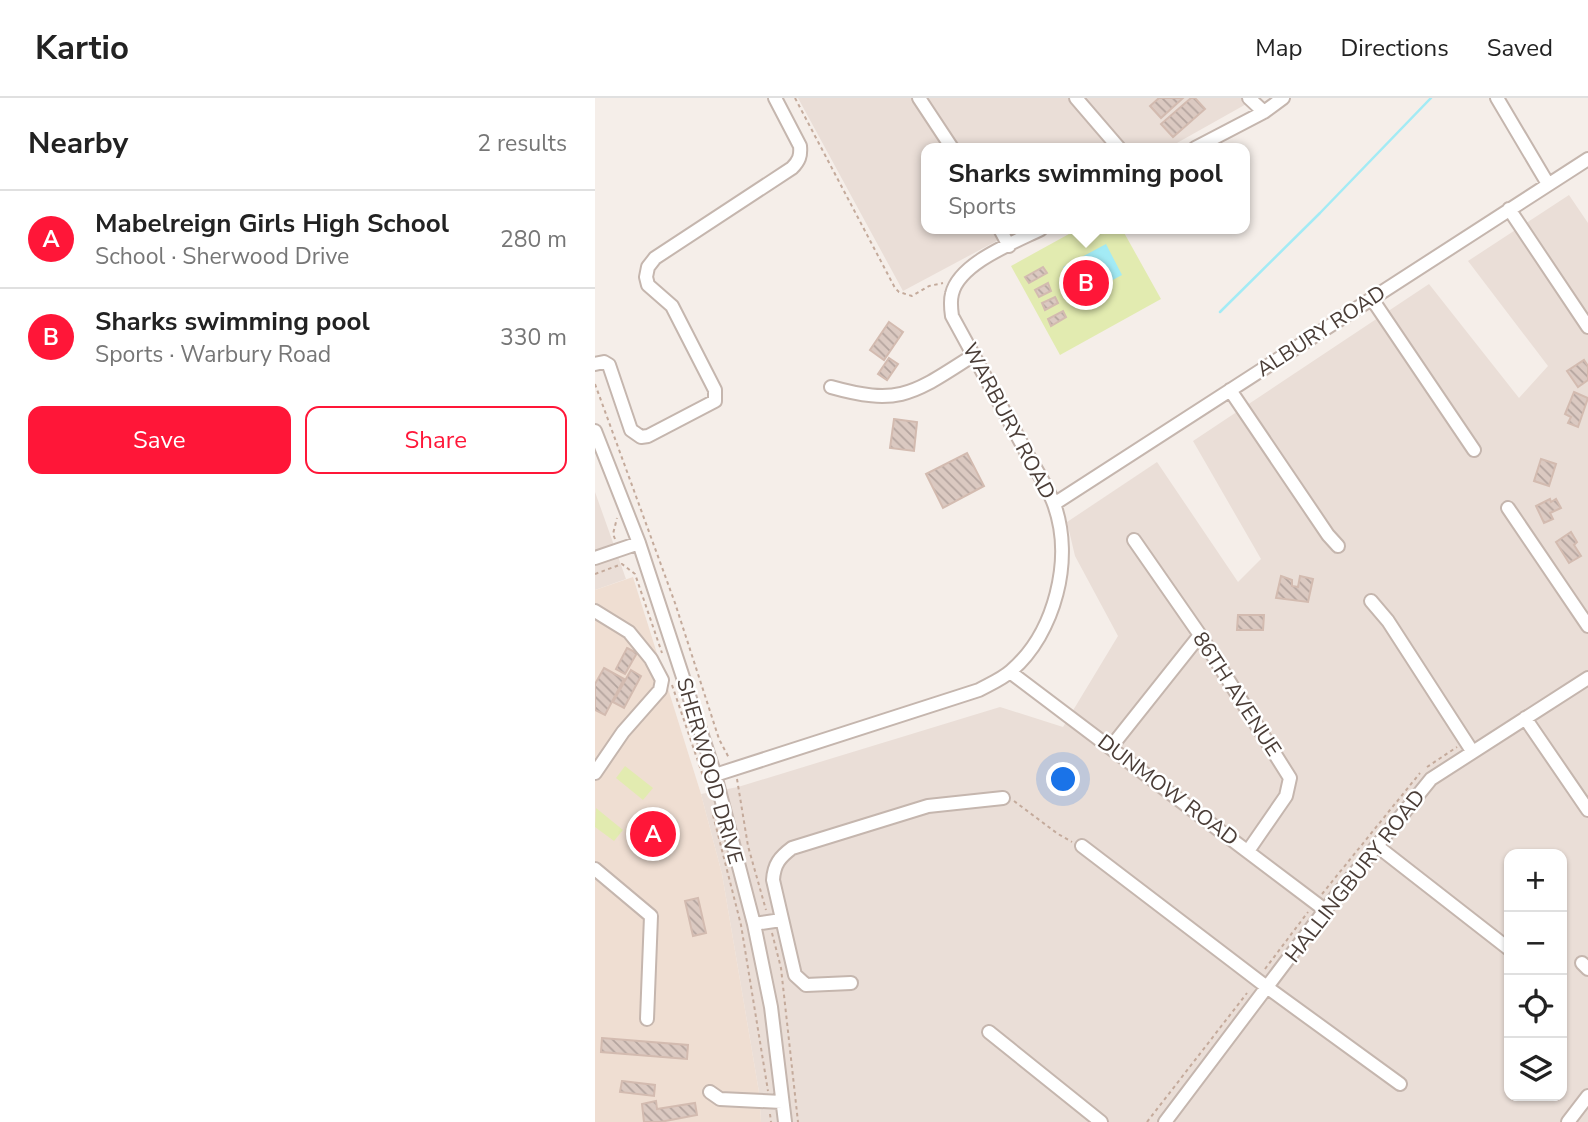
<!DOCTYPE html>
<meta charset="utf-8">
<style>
body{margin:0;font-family:"Nunito Sans",sans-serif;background:#f2f2f2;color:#222}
.controls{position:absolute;right:21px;bottom:21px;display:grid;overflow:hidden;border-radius:14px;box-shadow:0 2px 5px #0004}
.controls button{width:63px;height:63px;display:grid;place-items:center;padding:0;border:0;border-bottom:2px solid #e0e0e0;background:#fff;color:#222;font:35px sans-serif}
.you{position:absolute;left:469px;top:682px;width:24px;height:24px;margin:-18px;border:5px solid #fff;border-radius:50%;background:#1a73e8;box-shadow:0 0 0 10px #1a73e833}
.badge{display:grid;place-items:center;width:46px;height:46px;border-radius:50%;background:#ff1638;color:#fff;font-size:23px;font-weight:700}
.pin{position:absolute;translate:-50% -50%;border:4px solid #fff;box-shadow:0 2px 7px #0006}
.popup{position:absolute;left:326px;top:45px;width:329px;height:91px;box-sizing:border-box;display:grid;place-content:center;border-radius:14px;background:#fff;filter:drop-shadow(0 2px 5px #0005);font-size:23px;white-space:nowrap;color:#767676}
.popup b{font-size:26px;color:#222}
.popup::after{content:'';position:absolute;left:50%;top:100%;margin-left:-14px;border:14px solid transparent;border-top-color:#fff}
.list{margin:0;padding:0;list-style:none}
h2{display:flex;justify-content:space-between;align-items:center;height:91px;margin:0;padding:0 28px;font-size:30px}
h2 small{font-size:23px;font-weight:400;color:#767676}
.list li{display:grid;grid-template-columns:46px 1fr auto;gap:21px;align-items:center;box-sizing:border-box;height:98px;padding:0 28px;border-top:2px solid #e0e0e0}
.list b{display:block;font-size:26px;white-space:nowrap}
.list p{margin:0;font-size:23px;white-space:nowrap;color:#767676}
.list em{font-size:23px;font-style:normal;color:#767676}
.actions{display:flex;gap:14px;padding:21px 28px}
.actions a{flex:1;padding:16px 0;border:2px solid #ff1638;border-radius:14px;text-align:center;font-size:24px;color:#ff1638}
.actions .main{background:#ff1638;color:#fff}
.icon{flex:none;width:38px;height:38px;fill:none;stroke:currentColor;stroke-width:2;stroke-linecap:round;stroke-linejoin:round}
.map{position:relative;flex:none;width:993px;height:1024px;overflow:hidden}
header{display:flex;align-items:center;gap:42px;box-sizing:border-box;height:98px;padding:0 35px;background:#fff;border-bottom:2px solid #e0e0e0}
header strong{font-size:33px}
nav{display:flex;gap:38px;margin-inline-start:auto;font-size:24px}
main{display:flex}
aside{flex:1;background:#fff}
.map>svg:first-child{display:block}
.residential{fill:#eaded7;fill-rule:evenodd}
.education{fill:#efded2}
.pitch{fill:#e2ebb0}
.water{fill:#a3ebf5}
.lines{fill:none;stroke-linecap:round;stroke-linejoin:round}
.stream{stroke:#a3ebf5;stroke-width:2.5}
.building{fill:url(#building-back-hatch);stroke:#d3bbb0;stroke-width:2}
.minor-casing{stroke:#c5b6ae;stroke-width:16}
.path{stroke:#c4aa9b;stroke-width:2;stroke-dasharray:3.5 3.5;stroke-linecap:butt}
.minor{stroke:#fff;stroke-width:12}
.labels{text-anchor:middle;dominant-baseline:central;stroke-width:5;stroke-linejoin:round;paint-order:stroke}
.street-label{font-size:21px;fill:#4a3d37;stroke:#fff}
</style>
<header>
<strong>Kartio</strong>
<nav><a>Map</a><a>Directions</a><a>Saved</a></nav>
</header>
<main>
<aside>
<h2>Nearby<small>2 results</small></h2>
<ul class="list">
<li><span class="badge">A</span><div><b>Mabelreign Girls High School</b><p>School · Sherwood Drive</p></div><em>280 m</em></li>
<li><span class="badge">B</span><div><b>Sharks swimming pool</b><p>Sports · Warbury Road</p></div><em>330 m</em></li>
</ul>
<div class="actions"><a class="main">Save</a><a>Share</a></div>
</aside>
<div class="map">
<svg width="993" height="1024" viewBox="0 0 993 1024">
<defs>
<pattern id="building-back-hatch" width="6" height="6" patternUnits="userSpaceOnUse" patternTransform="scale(1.75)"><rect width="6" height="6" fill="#dbc9c1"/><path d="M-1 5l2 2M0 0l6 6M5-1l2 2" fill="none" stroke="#b4a49e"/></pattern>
</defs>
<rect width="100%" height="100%" fill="#f5eee9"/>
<path class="residential" d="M203,0H662L573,50H332V131H424L308,193Z
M974,97L993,125V1024H166L164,994L127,776L106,696L143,689L405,609L468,629L523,538L480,458L472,424L562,364L643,484L666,461L598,343L834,186L924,300L953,268L873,163ZM914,756H967V998H914Z
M0,394L31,481L0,492Z"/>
<path class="education" d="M38,479L106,696L127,776L164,994L166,1024H0V492Z"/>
<path class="pitch" d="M483,131H527L566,201L465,257L416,168Z
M30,668L58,690L48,702L21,680Z
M1,710L28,732L19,743L0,729Z"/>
<path class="water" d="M511,146L527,177L484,200L468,169Z"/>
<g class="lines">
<path class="stream" d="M625,214L725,115L836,0"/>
</g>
<path class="building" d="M564,0H588L566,20L555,8Z
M596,0H600L610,11L578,39L566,26Z
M448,169L452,175L434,185L430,179Z
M453,185L456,193L444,199L440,192Z
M460,199L463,205L450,212L447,205Z
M468,213L471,219L456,228L453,221Z
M294,224L308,234L289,262L275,252Z
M294,260L303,266L292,282L283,276Z
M989,262L993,268V282L983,289L972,273Z
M979,294L993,300L983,329L973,325L976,319L970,316Z
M299,321L322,324L319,353L295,350Z
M372,355L389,388L348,410L331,376Z
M946,361L961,366L954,388L939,383Z
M955,401L956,404L961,401L966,410L955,415L958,421L949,425L941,408Z
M976,434L982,444L979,447L986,458L974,465L961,444Z
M686,478L697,482V488L703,489L705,478L718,481L713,504L681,500Z
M643,517H669L668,532H642Z
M32,550L42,555L30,576L21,571Z
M9,570L29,581L10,617L0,612V586Z
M36,572L46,578L29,610L18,604Z
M103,800L111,835L98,838L90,803Z
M7,940L93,947L92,961L6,954Z
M27,983L60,987L59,998L25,994Z
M61,1003L62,1011L100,1005L102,1017L65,1024H49L47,1006Z"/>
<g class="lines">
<defs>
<path id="minor" d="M324,0L357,50
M481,0L524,50
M654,0L669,14
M902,0L953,86
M600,50L669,14L688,0
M914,111L993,229
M405,131L414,148
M777,201L879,352
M0,266L9,264L14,267L36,332L46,339L53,338L120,303V292L77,208L53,187L51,179L53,169L60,160L197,70C204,63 206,58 205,48L180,0
M236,289C307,309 320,294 379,257
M635,292L733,437L743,448
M0,333L44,445L120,677L159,826L176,909L190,1024
M459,406L993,61
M913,410L993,528
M539,442L605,537L695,680L691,698L653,753
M0,460L44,445
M776,503L793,523L877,653
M0,513L34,534L56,561L67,582L65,592L28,634L0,675
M415,574L730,812
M930,620L993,712
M516,649L605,537
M120,677L384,592C395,586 407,581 416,573C460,535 479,461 459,406C452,387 438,368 429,350C405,306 381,262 357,218C356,211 355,203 357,196C364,165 420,144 446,131
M487,748L673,890L805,986
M782,748L914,851
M0,771L56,818L52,921
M159,826L186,822
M987,865L993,871
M256,885L211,887L200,877L178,782C179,766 185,759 197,750L333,708L408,700
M394,934L506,1024
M115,994L125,1001L187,1004
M570,1024L730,812L836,681L993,580
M973,1024L993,998"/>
</defs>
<use href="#minor" class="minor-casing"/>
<path class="path" d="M200,0L300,190L304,194L317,198L334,188L348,185
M0,286L80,505L124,641L134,660
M20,441L18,436L22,420
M0,476L27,466L40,476L67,555
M77,587L109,681
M832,669L862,649
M142,681L153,748L171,812
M419,703L463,736L477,744
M118,717L146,827L173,993
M727,796L825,675
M177,835L186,870L203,1024
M670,871L713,814
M175,1016L176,1024
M552,1024L652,895"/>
<use href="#minor" class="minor"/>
</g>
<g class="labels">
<g class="street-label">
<text transform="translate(726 233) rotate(-33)">ALBURY ROAD</text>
<text transform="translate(414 323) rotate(62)">WARBURY ROAD</text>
<text transform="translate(642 596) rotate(57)">86TH AVENUE</text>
<text transform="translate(115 673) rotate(74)">SHERWOOD DRIVE</text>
<text transform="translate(573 692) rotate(37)">DUNMOW ROAD</text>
<text transform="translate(760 778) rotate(-52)">HALLINGBURY ROAD</text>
</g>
</g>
</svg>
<div class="controls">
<button>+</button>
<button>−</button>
<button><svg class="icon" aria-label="locate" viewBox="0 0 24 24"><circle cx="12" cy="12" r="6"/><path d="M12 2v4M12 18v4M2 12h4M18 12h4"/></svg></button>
<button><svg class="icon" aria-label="layers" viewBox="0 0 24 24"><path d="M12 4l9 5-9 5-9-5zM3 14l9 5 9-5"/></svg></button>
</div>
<div class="you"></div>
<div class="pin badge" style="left:58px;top:736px">A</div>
<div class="pin badge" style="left:491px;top:185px">B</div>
<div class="popup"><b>Sharks swimming pool</b>Sports</div>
</div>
</main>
